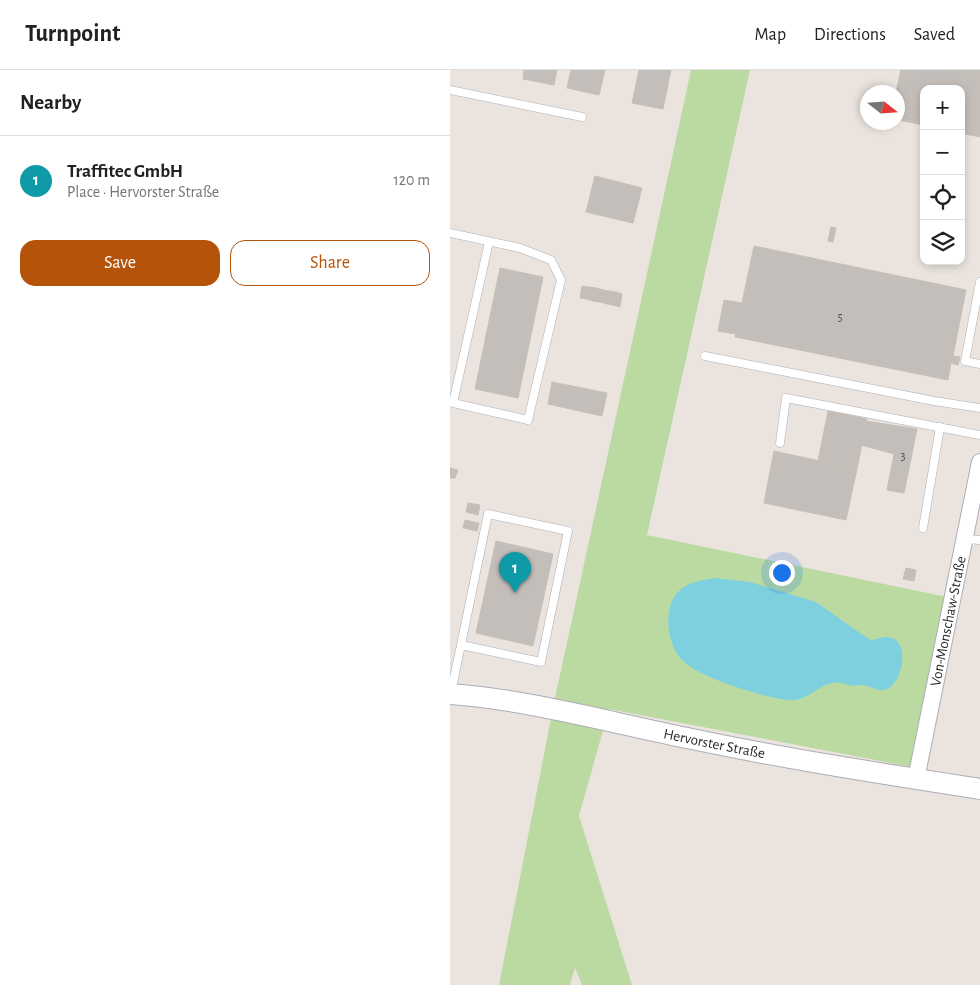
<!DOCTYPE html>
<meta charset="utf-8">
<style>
body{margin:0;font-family:"Alegreya Sans",sans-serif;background:#f2f2f2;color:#202124}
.controls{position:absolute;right:15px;top:15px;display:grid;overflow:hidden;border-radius:10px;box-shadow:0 2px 8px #0003}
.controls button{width:45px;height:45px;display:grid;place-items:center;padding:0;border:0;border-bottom:1px solid #e0e0e0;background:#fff;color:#202124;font:25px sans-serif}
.compass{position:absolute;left:410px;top:15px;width:45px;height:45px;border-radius:50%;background:#fff;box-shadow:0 2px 8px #0003;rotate:107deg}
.you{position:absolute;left:331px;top:502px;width:18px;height:18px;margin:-12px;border:4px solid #fff;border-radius:50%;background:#1a73e8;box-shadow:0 0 0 8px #1a73e833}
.badge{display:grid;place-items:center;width:32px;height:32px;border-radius:50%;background:#b45309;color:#fff;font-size:16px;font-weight:700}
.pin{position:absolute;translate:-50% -41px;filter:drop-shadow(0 1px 2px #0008)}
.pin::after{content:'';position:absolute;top:26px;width:18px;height:15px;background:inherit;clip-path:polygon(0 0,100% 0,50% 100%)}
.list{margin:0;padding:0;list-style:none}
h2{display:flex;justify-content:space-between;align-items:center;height:65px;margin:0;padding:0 20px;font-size:21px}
h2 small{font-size:16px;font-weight:400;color:#757577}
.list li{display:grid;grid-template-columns:32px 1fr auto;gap:15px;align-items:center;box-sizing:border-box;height:90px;padding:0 20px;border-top:1px solid #e0e0e0}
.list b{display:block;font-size:19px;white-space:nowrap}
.list p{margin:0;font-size:16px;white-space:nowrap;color:#757577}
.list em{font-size:16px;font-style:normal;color:#757577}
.actions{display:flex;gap:10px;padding:15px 20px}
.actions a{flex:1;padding:11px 0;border:1px solid #b45309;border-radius:15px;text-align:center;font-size:18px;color:#b45309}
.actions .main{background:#b45309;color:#fff}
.icon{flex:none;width:28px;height:28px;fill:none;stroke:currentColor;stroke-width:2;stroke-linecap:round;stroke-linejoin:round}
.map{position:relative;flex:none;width:530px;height:915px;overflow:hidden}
header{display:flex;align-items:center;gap:30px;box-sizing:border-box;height:70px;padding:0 25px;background:#fff;border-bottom:1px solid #e0e0e0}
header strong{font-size:24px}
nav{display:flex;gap:28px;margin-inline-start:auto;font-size:18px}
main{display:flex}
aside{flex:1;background:#fff}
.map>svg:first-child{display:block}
.green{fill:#bbdaa2}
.water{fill:#7fd0df}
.building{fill:#c3beba;stroke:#c6bfb8}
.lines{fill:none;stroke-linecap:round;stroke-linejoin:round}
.service-casing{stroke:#abaeb5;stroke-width:9}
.minor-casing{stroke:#abaeb5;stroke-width:18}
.tertiary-casing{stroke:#abaeb5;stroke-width:22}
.service{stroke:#fff;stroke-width:8}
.minor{stroke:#fff;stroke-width:16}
.tertiary{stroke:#fff;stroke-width:20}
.labels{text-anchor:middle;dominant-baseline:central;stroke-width:5;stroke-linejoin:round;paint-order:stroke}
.number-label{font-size:12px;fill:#504f4e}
.street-label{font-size:15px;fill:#2a2a2a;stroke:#fff}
</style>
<header>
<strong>Turnpoint</strong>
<nav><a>Map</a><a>Directions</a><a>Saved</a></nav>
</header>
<main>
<aside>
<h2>Nearby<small></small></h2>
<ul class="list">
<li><span class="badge" style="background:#0f9aa8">1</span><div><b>Traffitec GmbH</b><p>Place · Hervorster Straße</p></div><em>120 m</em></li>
</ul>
<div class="actions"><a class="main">Save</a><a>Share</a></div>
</aside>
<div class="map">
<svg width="530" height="915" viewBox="0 0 530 915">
<rect width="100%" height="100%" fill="#ebe4de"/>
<path class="green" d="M241,0H300L197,465L502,528L467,698L159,639L129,746L182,915H132L125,898L120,915H49L105,628Z"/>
<path class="water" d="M265,508L300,512L366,532L420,570C428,570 434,565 442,568C460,574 452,613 437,619C428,623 420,615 411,615C409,614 407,616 404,616C397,615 390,611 382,613C365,617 358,632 337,630C313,627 251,608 234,592C217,577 211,537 230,520C239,512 253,510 265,508Z"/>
<path class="building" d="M74,0H107L104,15L73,9Z
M121,0H155L149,25L117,18Z
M189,0H221L213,39L182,33Z
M451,0H501L530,6V54L511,50V19H474V42L448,37L446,22Z
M501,0H530V6Z
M448,37L474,42V55L448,50Z
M511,50L530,54V67L511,63Z
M145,106L192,118L183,153L136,142Z
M381,157L386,158L383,172L378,171Z
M304,176L516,220L503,286L510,287L508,295L501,293L498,310L285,267L286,264L268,261L274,230L292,233Z
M50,198L93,207L68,328L25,319Z
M132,216L139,217L136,229L130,228Z
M139,217L146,218L143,231L136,229Z
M146,218L153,220L150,232L143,231Z
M153,220L159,221L157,234L150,232Z
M159,221L166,222L163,235L157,234Z
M166,222L172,224L170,237L163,235Z
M102,312L157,323L152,346L98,334Z
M378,341L417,349L407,399L368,391Z
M416,351L467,359L454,423L437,420L444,384L411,375Z
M324,381L407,399L396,450L314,433Z
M0,398L8,400L5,408H0Z
M18,433L30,435L28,445L16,442Z
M15,450L29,453L27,461L13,458Z
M46,471L103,484L83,576L26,563Z
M456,498L466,500L464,511L453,509Z"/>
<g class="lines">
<defs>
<path id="service" d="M0,20L132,47
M0,163L70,178L101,190L111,210L78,350L3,333L39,172
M530,212L515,291L530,294
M255,286L484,331L530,338
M330,373L336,328L530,365
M38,444L118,461L91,592L11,575Z
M473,458L490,357
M514,469L530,470
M1,622L11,575"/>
<g id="minor">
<path id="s1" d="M466,709L530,392"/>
</g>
<g id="tertiary">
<path id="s2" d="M0,624C81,630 162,653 242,669C337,689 434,704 530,719"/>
</g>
</defs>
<use href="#service" class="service-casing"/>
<use href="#minor" class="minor-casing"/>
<use href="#tertiary" class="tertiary-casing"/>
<use href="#service" class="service"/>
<use href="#minor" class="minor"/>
<use href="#tertiary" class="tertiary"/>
</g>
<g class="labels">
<g class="number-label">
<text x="390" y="247">5</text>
<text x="453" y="386">3</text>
</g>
<g class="street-label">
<text stroke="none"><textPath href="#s1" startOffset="161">Von-Monschaw-Straße</textPath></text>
<text stroke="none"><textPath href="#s2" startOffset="269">Hervorster Straße</textPath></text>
</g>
</g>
</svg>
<div class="controls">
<button>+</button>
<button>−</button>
<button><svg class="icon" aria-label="locate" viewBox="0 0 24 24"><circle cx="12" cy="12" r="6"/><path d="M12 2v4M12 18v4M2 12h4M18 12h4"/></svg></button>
<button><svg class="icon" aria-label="layers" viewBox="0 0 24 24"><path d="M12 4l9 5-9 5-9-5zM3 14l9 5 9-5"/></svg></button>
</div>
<svg class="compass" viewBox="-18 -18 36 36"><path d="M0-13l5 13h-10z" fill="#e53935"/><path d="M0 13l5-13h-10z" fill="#757577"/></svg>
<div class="you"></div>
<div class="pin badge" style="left:65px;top:523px;background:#0f9aa8">1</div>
</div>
</main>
